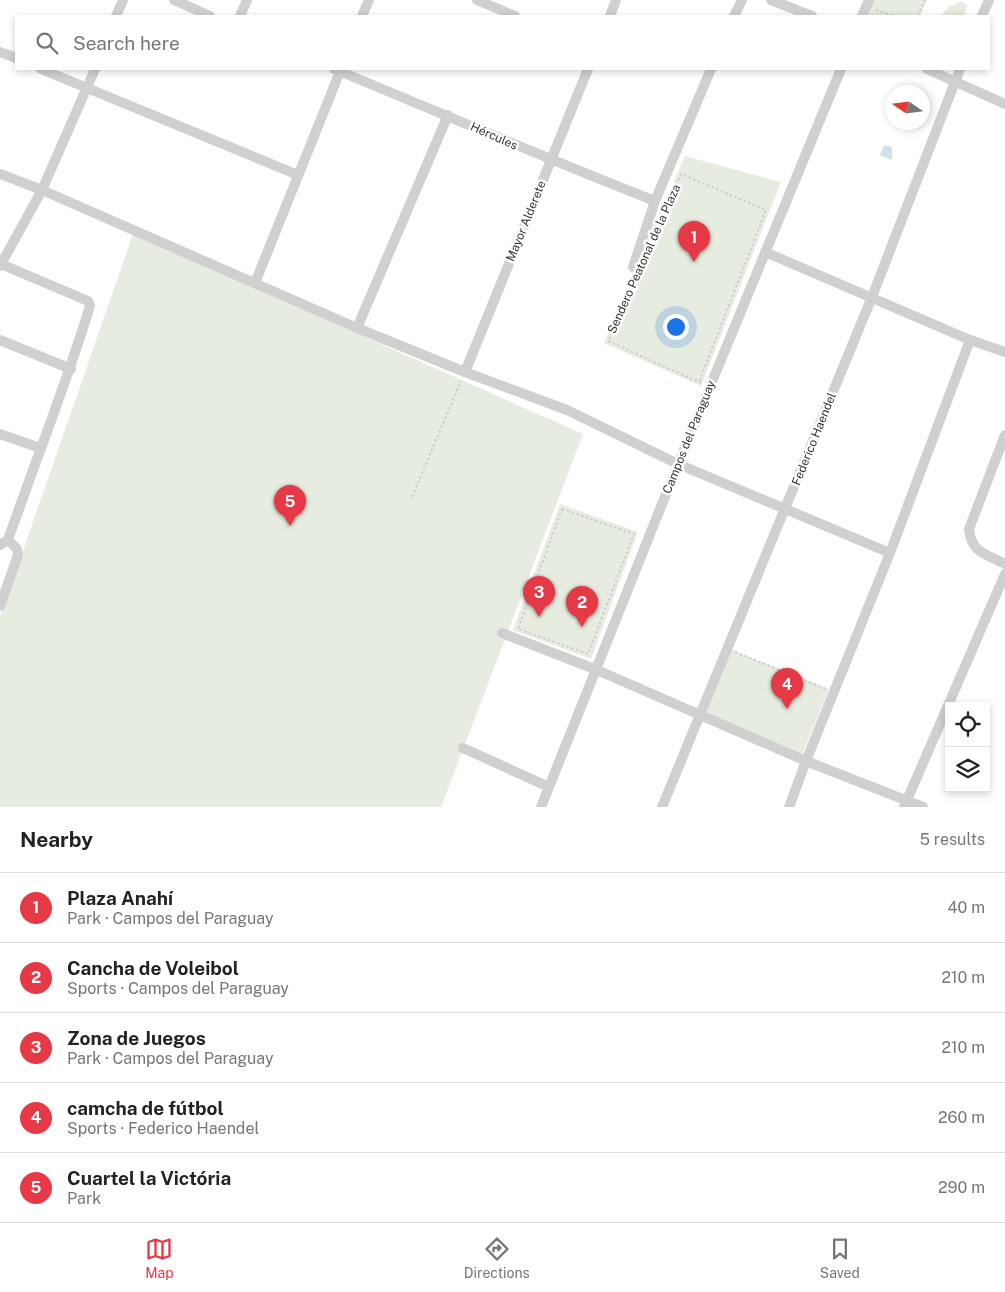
<!DOCTYPE html>
<meta charset="utf-8">
<style>
body{margin:0;font-family:"Public Sans",sans-serif;background:#f2f2f2;color:#222}
.controls{position:absolute;right:15px;bottom:15px;display:grid;overflow:hidden;border-radius:0px;box-shadow:0 2px 8px #0003}
.controls button{width:45px;height:45px;display:grid;place-items:center;padding:0;border:0;border-bottom:1px solid #e0e0e0;background:#fff;color:#222;font:25px sans-serif}
.compass{position:absolute;left:885px;top:85px;width:45px;height:45px;border-radius:50%;background:#fff;box-shadow:0 2px 8px #0003;rotate:283deg}
.you{position:absolute;left:675px;top:326px;width:18px;height:18px;margin:-12px;border:4px solid #fff;border-radius:50%;background:#1a73e8;box-shadow:0 0 0 8px #1a73e833}
.badge{display:grid;place-items:center;width:32px;height:32px;border-radius:50%;background:#e63946;color:#fff;font-size:16px;font-weight:700}
.pin{position:absolute;translate:-50% -41px;filter:drop-shadow(0 1px 2px #0008)}
.pin::after{content:'';position:absolute;top:26px;width:18px;height:15px;background:inherit;clip-path:polygon(0 0,100% 0,50% 100%)}
.list{margin:0;padding:0;list-style:none}
h2{display:flex;justify-content:space-between;align-items:center;height:65px;margin:0;padding:0 20px;font-size:21px}
h2 small{font-size:16px;font-weight:400;color:#767676}
.list li{display:grid;grid-template-columns:32px 1fr auto;gap:15px;align-items:center;box-sizing:border-box;height:70px;padding:0 20px;border-top:1px solid #e0e0e0}
.list b{display:block;font-size:19px;white-space:nowrap}
.list p{margin:0;font-size:16px;white-space:nowrap;color:#767676}
.list em{font-size:16px;font-style:normal;color:#767676}
.icon{flex:none;width:28px;height:28px;fill:none;stroke:currentColor;stroke-width:2;stroke-linecap:round;stroke-linejoin:round}
.map{position:relative;flex:none;width:1005px;height:807px;overflow:hidden}
.search{position:absolute;background:#fff;box-shadow:0 2px 8px #0003;left:15px;right:15px;top:15px;height:55px;display:flex;align-items:center;gap:12px;box-sizing:border-box;padding:0 18px;border-radius:0px;color:#767676;font-size:19px}
.sheet{height:415px;background:#fff}
nav{display:flex;justify-content:space-around;align-items:center;box-sizing:border-box;height:70px;border-top:1px solid #e0e0e0;background:#fff;font-size:14px;color:#767676}
nav a{display:grid;justify-items:center;gap:2px}
nav .on{color:#e63946}
.map>svg:first-child{display:block}
.green{fill:#e6ecdf}
.water{fill:#cfe2ee}
.lines{fill:none;stroke-linecap:round;stroke-linejoin:round}
.path{stroke:#cdcdcd;stroke-width:2;stroke-dasharray:2.5 2.5;stroke-linecap:butt}
.minor{stroke:#d0d0d0;stroke-width:10}
.labels{text-anchor:middle;dominant-baseline:central;stroke-width:5;stroke-linejoin:round;paint-order:stroke}
.street-label{font-size:12px;fill:#333;stroke:#fff}
</style>
<div class="map">
<svg width="1005" height="807" viewBox="0 0 1005 807">
<rect width="100%" height="100%" fill="#fff"/>
<path class="green" d="M871,0H927L920,16H865Z
M961,1L967,5L964,16H940L949,7Z
M685,156L781,182L701,386L604,343L650,236C649,226 655,222 659,214C661,208 662,204 666,200Z
M133,234L583,434L441,807H0V617Z
M560,504L638,532L591,659L513,630Z
M732,650L829,689L802,755L705,714Z"/>
<path class="water" d="M884,145L892,147V160L880,155Z"/>
<g class="lines">
<path class="path" d="M876,10L895,16
M918,16L925,0
M658,226L681,174L766,210L699,382
M636,277L608,341L701,383
M412,497L461,381
M562,509L634,534L588,654L518,629Z
M735,652L826,689"/>
<path class="minor" d="M174,0L210,16
M477,0L515,16
M771,0L812,16
M116,16L123,0
M240,16L247,0
M362,16L369,0
M610,16L616,0
M734,16L742,0
M862,16L869,0
M982,16L989,0
M0,52L16,58
M41,69L298,175
M334,69C441,113 547,159 655,201
M927,69L1005,104
M0,174L42,190L357,328L465,372L567,410L678,464L890,553
M765,252L970,340L1005,352
M0,266L42,190L95,69
M633,267L655,201L711,69
M255,283L341,69
M357,328L448,115
M0,340L71,369
M465,372L588,69
M0,434L40,448
M1005,435L969,529C971,553 987,554 1005,564
M0,545L8,540C35,462 66,385 90,306L88,301L1,264
M0,606L18,555L17,549L8,540
M502,633L597,670L806,761L923,807
M463,748L549,787
M541,807L678,464L841,69
M662,807L872,297L960,69
M789,807L806,761L890,553L970,340
M904,807L1005,574"/>
</g>
<g class="labels">
<g class="street-label">
<text transform="translate(494 136) rotate(24)">Hércules</text>
<text transform="translate(526 221) rotate(-68)">Mayor Alderete</text>
<text transform="translate(644 259) rotate(-66)">Sendero Peatonal de la Plaza</text>
<text transform="translate(689 437) rotate(-68)">Campos del Paraguay</text>
<text transform="translate(814 439) rotate(-68)">Federico Haendel</text>
</g>
</g>
</svg>
<div class="controls">
<button><svg class="icon" aria-label="locate" viewBox="0 0 24 24"><circle cx="12" cy="12" r="6"/><path d="M12 2v4M12 18v4M2 12h4M18 12h4"/></svg></button>
<button><svg class="icon" aria-label="layers" viewBox="0 0 24 24"><path d="M12 4l9 5-9 5-9-5zM3 14l9 5 9-5"/></svg></button>
</div>
<svg class="compass" viewBox="-18 -18 36 36"><path d="M0-13l5 13h-10z" fill="#e53935"/><path d="M0 13l5-13h-10z" fill="#767676"/></svg>
<div class="you"></div>
<div class="pin badge" style="left:694px;top:262px">1</div>
<div class="pin badge" style="left:582px;top:627px">2</div>
<div class="pin badge" style="left:539px;top:617px">3</div>
<div class="pin badge" style="left:787px;top:709px">4</div>
<div class="pin badge" style="left:290px;top:526px">5</div>
<div class="search"><svg class="icon" aria-label="search" viewBox="0 0 24 24"><circle cx="10" cy="10" r="6"/><path d="M15 15l6 6"/></svg>Search here</div>
</div>
<section class="sheet">
<h2>Nearby<small>5 results</small></h2>
<ul class="list">
<li><span class="badge">1</span><div><b>Plaza Anahí</b><p>Park · Campos del Paraguay</p></div><em>40 m</em></li>
<li><span class="badge">2</span><div><b>Cancha de Voleibol</b><p>Sports · Campos del Paraguay</p></div><em>210 m</em></li>
<li><span class="badge">3</span><div><b>Zona de Juegos</b><p>Park · Campos del Paraguay</p></div><em>210 m</em></li>
<li><span class="badge">4</span><div><b>camcha de fútbol</b><p>Sports · Federico Haendel</p></div><em>260 m</em></li>
<li><span class="badge">5</span><div><b>Cuartel la Victória</b><p>Park</p></div><em>290 m</em></li>
</ul>
</section>
<nav>
<a class="on"><svg class="icon" aria-label="map" viewBox="0 0 24 24"><path d="M3 6l6-2 6 2 6-2v14l-6 2-6-2-6 2zM9 4v14M15 6v14"/></svg>Map</a>
<a><svg class="icon" aria-label="directions" viewBox="0 0 24 24"><path d="M12 3l9 9-9 9-9-9zM9 14v-3h6M13 9l2 2-2 2"/></svg>Directions</a>
<a><svg class="icon" aria-label="saved" viewBox="0 0 24 24"><path d="M7 4h10v16l-5-4-5 4z"/></svg>Saved</a>
</nav>
